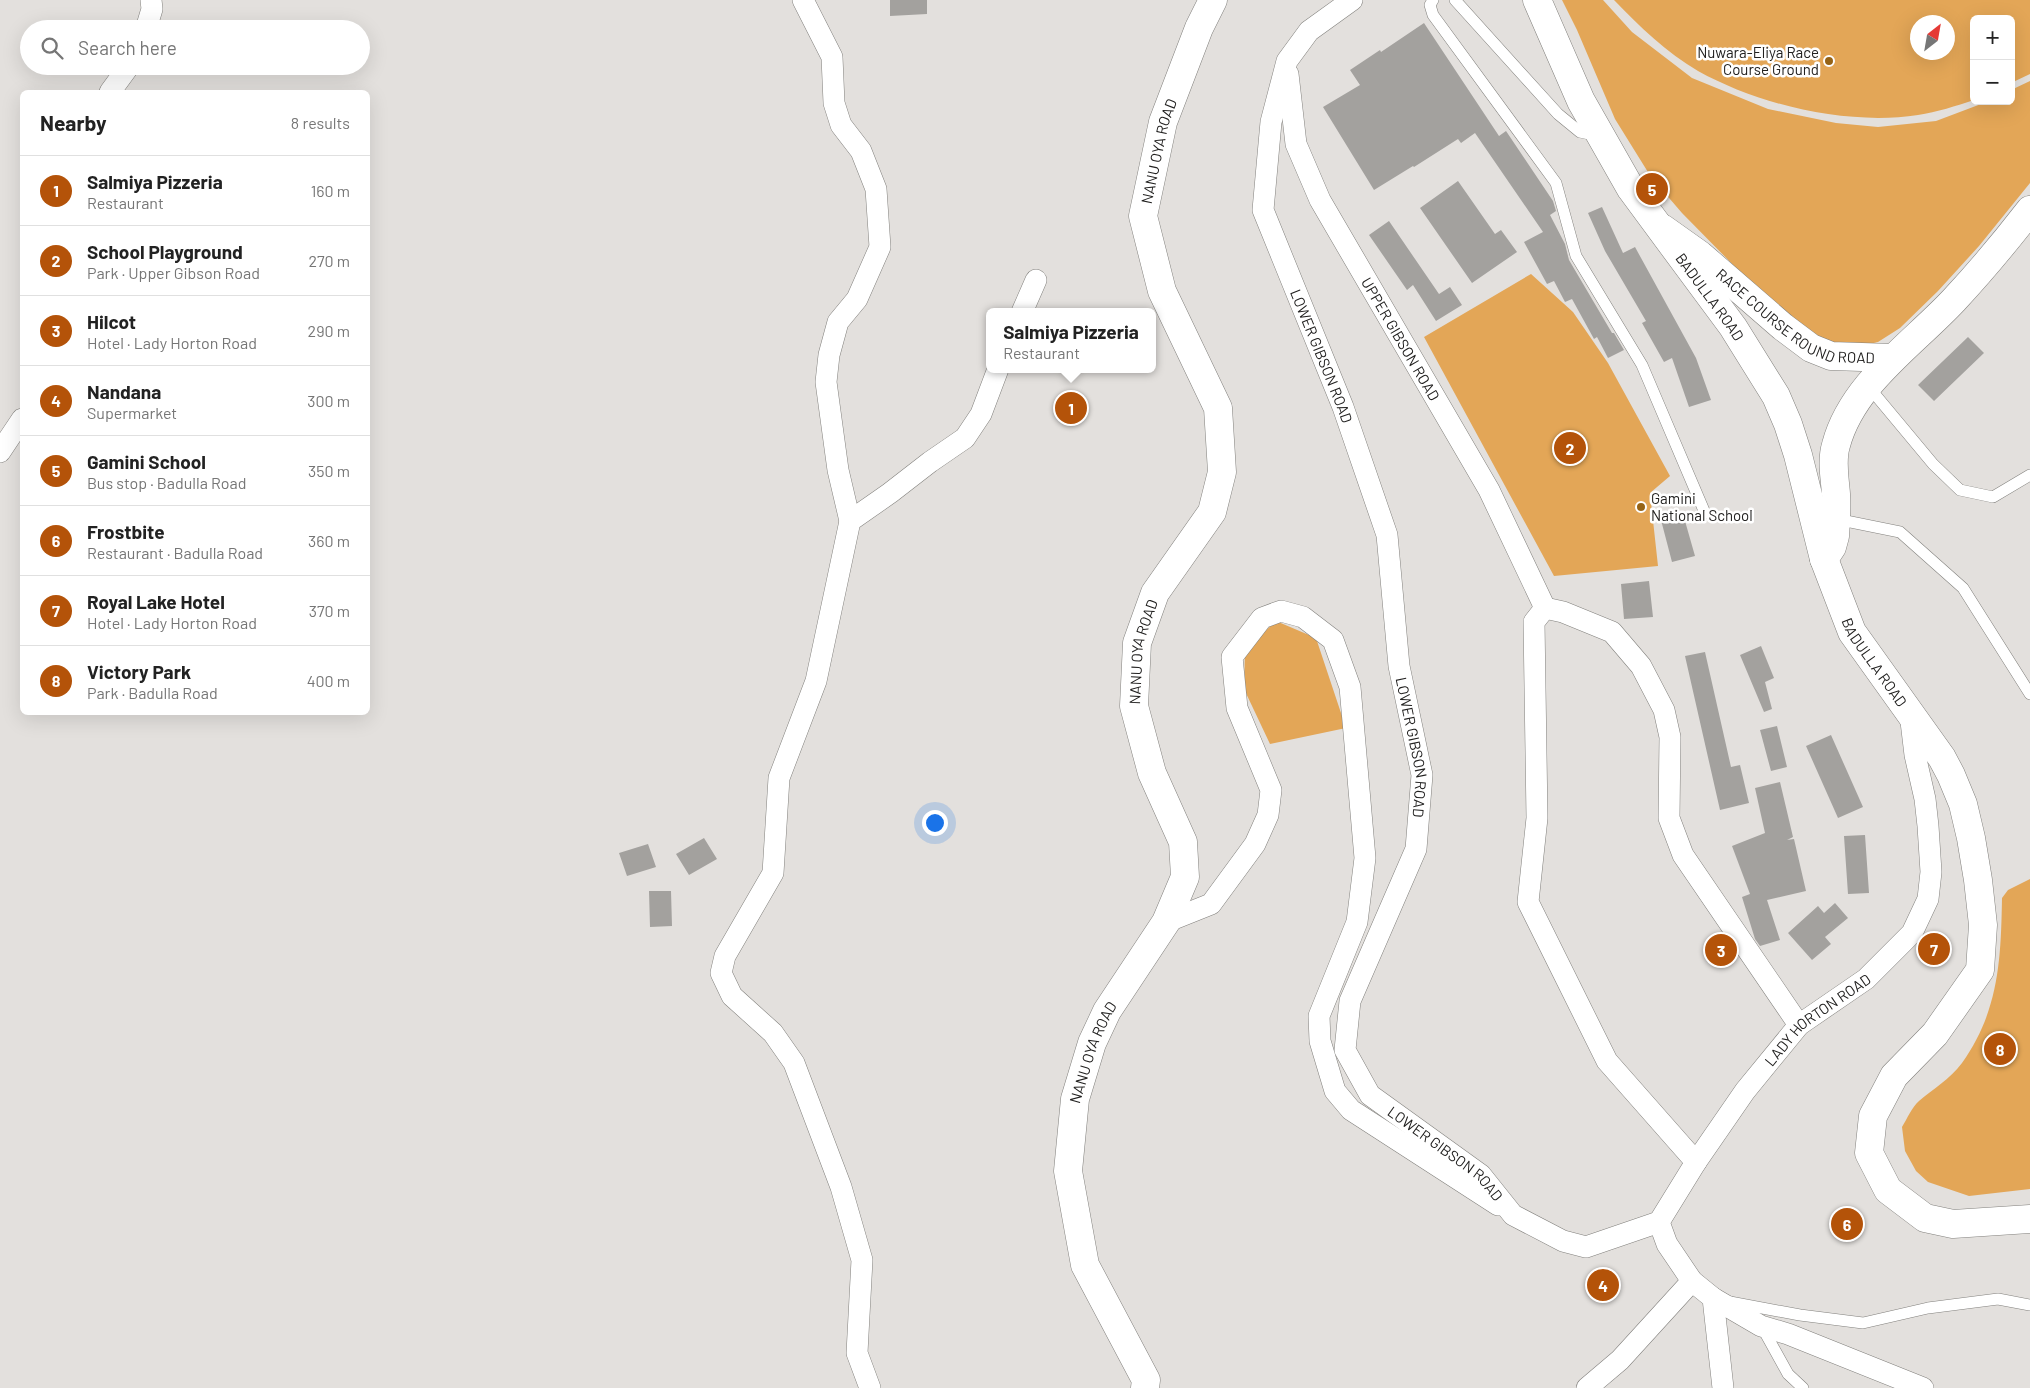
<!DOCTYPE html>
<meta charset="utf-8">
<style>
body{margin:0;font-family:Barlow,sans-serif;background:#f6f6f6;color:#222}
.controls{position:absolute;right:15px;top:15px;display:grid;overflow:hidden;border-radius:8px;box-shadow:0 5px 20px #0002}
.controls button{width:45px;height:45px;display:grid;place-items:center;padding:0;border:0;border-bottom:1px solid #e0e0e0;background:#fff;color:#222;font:25px sans-serif}
.compass{position:absolute;left:1910px;top:15px;width:45px;height:45px;border-radius:50%;background:#fff;box-shadow:0 5px 20px #0002;rotate:31deg}
.you{position:absolute;left:934px;top:822px;width:18px;height:18px;margin:-12px;border:4px solid #fff;border-radius:50%;background:#1a73e8;box-shadow:0 0 0 8px #1a73e833}
.badge{display:grid;place-items:center;width:32px;height:32px;border-radius:50%;background:#b45309;color:#fff;font-size:16px;font-weight:700}
.pin{position:absolute;translate:-50% -50%;border:2px solid #fff;box-shadow:0 1px 5px #0006}
.popup{position:absolute;left:986px;top:308px;width:170px;height:65px;box-sizing:border-box;display:grid;place-content:center;border-radius:8px;background:#fff;filter:drop-shadow(0 1px 4px #0005);font-size:16px;white-space:nowrap;color:#767676}
.popup b{font-size:19px;color:#222}
.popup::after{content:'';position:absolute;left:50%;top:100%;margin-left:-10px;border:10px solid transparent;border-top-color:#fff}
.list{margin:0;padding:0;list-style:none}
h2{display:flex;justify-content:space-between;align-items:center;height:65px;margin:0;padding:0 20px;font-size:21px}
h2 small{font-size:16px;font-weight:400;color:#767676}
.list li{display:grid;grid-template-columns:32px 1fr auto;gap:15px;align-items:center;box-sizing:border-box;height:70px;padding:0 20px;border-top:1px solid #e0e0e0}
.list b{display:block;font-size:19px;white-space:nowrap}
.list p{margin:0;font-size:16px;white-space:nowrap;color:#767676}
.list em{font-size:16px;font-style:normal;color:#767676}
.icon{flex:none;width:28px;height:28px;fill:none;stroke:currentColor;stroke-width:2;stroke-linecap:round;stroke-linejoin:round}
.map{position:relative;flex:none;width:2030px;height:1388px;overflow:hidden}
.search{position:absolute;background:#fff;box-shadow:0 5px 20px #0002;left:20px;top:20px;width:350px;height:55px;display:flex;align-items:center;gap:12px;box-sizing:border-box;padding:0 18px;border-radius:28px;color:#767676;font-size:19px}
.panel{position:absolute;background:#fff;box-shadow:0 5px 20px #0002;left:20px;top:90px;width:350px;height:625px;border-radius:8px}
.map>svg:first-child{display:block}
.green{fill:#e3a657;fill-rule:evenodd}
.building{fill:#a3a19e}
.lines{fill:none;stroke-linecap:round;stroke-linejoin:round}
.service-casing{stroke:#82807d;stroke-width:12}
.minor-casing{stroke:#82807d;stroke-width:22}
.primary-casing{stroke:#82807d;stroke-width:29}
.trunk-casing{stroke:#82807d;stroke-width:29}
.service{stroke:#fff;stroke-width:11}
.minor{stroke:#fff;stroke-width:21}
.primary{stroke:#fff;stroke-width:28}
.trunk{stroke:#fff;stroke-width:28}
.poi-dot{fill:#966316;stroke:#fff;stroke-width:2}
.labels{text-anchor:middle;dominant-baseline:central;stroke-width:5;stroke-linejoin:round;paint-order:stroke}
.poi-label{font-size:15px;fill:#222120;stroke:#fff;text-anchor:end}
.street-label{font-size:15px;fill:#222120;stroke:#fff}
</style>
<div class="map">
<svg width="2030" height="1388" viewBox="0 0 2030 1388">
<rect width="100%" height="100%" fill="#e3e0dd"/>
<path class="green" d="M1562,0H1603L1632,32L1692,78L1768,109L1836,123L1878,127L1936,121L1989,101H2011V90L2030,81V183L1979,246L1938,291L1900,328L1878,342L1857,347L1834,345L1808,334L1741,273L1682,213L1651,177L1615,119L1577,30Z
M1614,0H2030V74L2011,83V19H1974V100C1956,106 1937,112 1918,115C1848,126 1759,105 1698,71C1667,53 1639,26 1614,0ZM1918,22H1948V52H1918Z
M1531,274L1573,312L1608,363L1670,476L1650,493L1658,566L1554,576L1424,337Z
M1276,621L1316,638L1346,728L1270,744L1244,689L1245,650Z
M2030,879V1189L1969,1196L1928,1182L1916,1171L1905,1151L1902,1127C1907,1119 1912,1107 1919,1101C1933,1089 1950,1079 1962,1063C1999,1011 2001,959 2002,898L2008,890Z"/>
<path class="building" d="M890,0H927V14L890,16Z
M1424,23L1499,136L1506,131L1553,201L1556,211L1550,215L1565,244L1569,260L1612,333H1614L1624,350L1608,358L1597,337L1594,339L1572,299L1565,302L1554,281L1547,284L1524,242L1543,232L1475,133L1461,143L1458,139L1414,167L1413,166L1374,190L1323,107L1360,85L1350,70L1380,50L1381,52Z
M1458,181L1495,234L1501,230L1517,252L1472,283L1420,208Z
M1602,207L1623,253L1635,247L1696,358L1711,400L1689,407L1672,358L1664,362L1642,323L1646,321L1605,251L1588,213Z
M1389,221L1439,294L1450,287L1462,305L1436,321L1413,285L1407,290L1369,235Z
M1968,337L1984,353L1934,401L1918,385Z
M1683,514L1695,556L1672,562L1661,520Z
M1649,581L1653,617L1624,619L1621,584Z
M1761,646L1774,678L1765,682L1772,709L1764,712L1740,655Z
M1705,652L1731,767L1740,765L1749,803L1720,810L1685,656Z
M1777,726L1787,767L1771,771L1760,730Z
M1831,735L1863,807L1838,818L1806,746Z
M1780,782L1793,837L1787,840L1794,839L1806,891L1767,900L1780,940L1760,946L1755,939L1742,897L1750,894L1732,846L1765,833L1755,788Z
M1865,835L1869,893L1848,894L1844,836Z
M704,838L717,859L689,875L676,854Z
M648,844L656,867L627,876L619,853Z
M649,891H671L672,926L650,927Z
M1835,903L1848,918L1825,937L1831,944L1812,960L1788,933L1818,906L1824,913Z"/>
<g class="lines">
<defs>
<path id="service" d="M1433,0L1430,5L1433,15L1556,183L1576,256L1642,365L1705,513
M1455,0L1558,114L1580,132L1599,136
M1868,386L1933,464L1960,490L1993,497L2030,475
M1836,519L1900,532L1963,588L2030,694
M1730,1302L1800,1315L1863,1323L1928,1308L1998,1299L2030,1305
M1762,1327L1788,1374L1803,1388"/>
<g id="minor">
<path d="M803,0L832,57L834,103L841,125L861,151L876,189L880,247L857,299L838,322L829,355L826,382L838,470L850,521"/>
<path id="s1" d="M1352,0L1309,31L1287,61L1271,122L1263,210L1343,407L1387,535L1399,666L1422,775L1416,849L1350,1001L1345,1050L1370,1095L1481,1175L1513,1215L1563,1241L1586,1247L1659,1222"/>
<path d="M146,29L152,9L151,0"/>
<path id="s2" d="M1288,74L1296,144L1320,200L1489,490L1545,608"/>
<path d="M110,92L129,66"/>
<path d="M1022,312L1036,280"/>
<path d="M0,452L22,419"/>
<path d="M1545,608L1534,622L1537,818L1528,902L1607,1061L1696,1162"/>
<path d="M1545,608L1563,612L1612,632L1641,666L1664,710L1670,737L1669,818L1683,855L1799,1025"/>
<path d="M1166,922L1211,904L1255,844L1268,815L1271,790L1237,708L1232,657L1262,618L1281,611L1303,617L1333,640L1350,687L1365,858L1357,922L1319,1016L1320,1041L1335,1091L1351,1110L1498,1205"/>
<path d="M1713,1298L1761,1326L1788,1334L1923,1388"/>
<path d="M870,1388L857,1353L862,1260L841,1187L794,1063L773,1033L732,996L721,973L725,956L773,873L779,778L816,681L850,521L890,493L930,462L965,438L981,414L998,369"/>
<path d="M1587,1388L1620,1360L1692,1281"/>
<path id="s3" d="M1723,1388L1713,1298L1692,1281L1667,1244L1659,1222L1696,1162L1745,1091L1799,1025L1866,979L1912,933L1928,899L1931,872L1928,826L1925,799L1915,755L1910,713"/>
</g>
<g id="primary">
<path id="s4" d="M1662,228L1700,255L1783,327L1811,348L1831,356L1892,358"/>
<path d="M1824,559L1832,547L1835,536C1836,522 1837,508 1836,494C1835,479 1831,461 1836,445C1852,384 1913,344 1954,300C1981,271 2006,241 2030,210"/>
</g>
<g id="trunk">
<path id="s5" d="M1537,0L1581,101L1631,189L1733,327L1776,396L1788,424L1798,455L1824,559L1852,632L1942,758L1951,775L1963,804L1971,838L1978,880L1983,925L1980,970L1935,1034L1894,1076L1873,1116L1869,1153L1888,1190L1925,1218L1953,1224L2030,1219"/>
<path id="s6" d="M1145,1388L1146,1380L1085,1265L1068,1171L1075,1099L1092,1043L1107,1011L1166,922L1185,877L1183,842L1152,773L1134,706L1137,643L1155,593L1212,512L1222,472L1218,408L1162,291L1143,216L1163,122L1199,28L1213,0"/>
</g>
</defs>
<use href="#service" class="service-casing"/>
<use href="#minor" class="minor-casing"/>
<use href="#primary" class="primary-casing"/>
<use href="#trunk" class="trunk-casing"/>
<use href="#service" class="service"/>
<use href="#minor" class="minor"/>
<use href="#primary" class="primary"/>
<use href="#trunk" class="trunk"/>
</g>
<g class="poi-dot">
<circle cx="1829" cy="61" r="5"/>
<circle cx="1641" cy="507" r="5"/>
</g>
<g class="labels">
<g class="poi-label">
<text x="1819" y="52">Nuwara-Eliya Race<tspan x="1819" dy="17">Course Ground</tspan></text>
<text x="1651" y="498" text-anchor="start">Gamini<tspan x="1651" dy="17">National School</tspan></text>
</g>
<g class="street-label">
<text stroke="none"><textPath href="#s6" startOffset="1330">NANU OYA ROAD</textPath></text>
<text stroke="none"><textPath href="#s5" startOffset="345">BADULLA ROAD</textPath></text>
<text stroke="none"><textPath href="#s4" startOffset="164">RACE COURSE ROUND ROAD</textPath></text>
<text stroke="none"><textPath href="#s2" startOffset="292">UPPER GIBSON ROAD</textPath></text>
<text stroke="none"><textPath href="#s1" startOffset="399">LOWER GIBSON ROAD</textPath></text>
<text stroke="none"><textPath href="#s6" startOffset="791">NANU OYA ROAD</textPath></text>
<text stroke="none"><textPath href="#s5" startOffset="750">BADULLA ROAD</textPath></text>
<text stroke="none"><textPath href="#s1" startOffset="804">LOWER GIBSON ROAD</textPath></text>
<text stroke="none"><textPath href="#s3" startOffset="445">LADY HORTON ROAD</textPath></text>
<text stroke="none"><textPath href="#s6" startOffset="356">NANU OYA ROAD</textPath></text>
<text stroke="none"><textPath href="#s1" startOffset="1269">LOWER GIBSON ROAD</textPath></text>
</g>
</g>
</svg>
<div class="controls">
<button>+</button>
<button>−</button>
</div>
<svg class="compass" viewBox="-18 -18 36 36"><path d="M0-13l5 13h-10z" fill="#e53935"/><path d="M0 13l5-13h-10z" fill="#767676"/></svg>
<div class="you"></div>
<div class="pin badge" style="left:1071px;top:408px">1</div>
<div class="popup"><b>Salmiya Pizzeria</b>Restaurant</div>
<div class="pin badge" style="left:1570px;top:448px">2</div>
<div class="pin badge" style="left:1721px;top:950px">3</div>
<div class="pin badge" style="left:1603px;top:1285px">4</div>
<div class="pin badge" style="left:1652px;top:189px">5</div>
<div class="pin badge" style="left:1847px;top:1224px">6</div>
<div class="pin badge" style="left:1934px;top:949px">7</div>
<div class="pin badge" style="left:2000px;top:1049px">8</div>
<div class="search"><svg class="icon" aria-label="search" viewBox="0 0 24 24"><circle cx="10" cy="10" r="6"/><path d="M15 15l6 6"/></svg>Search here</div>
<section class="panel">
<h2>Nearby<small>8 results</small></h2>
<ul class="list">
<li><span class="badge">1</span><div><b>Salmiya Pizzeria</b><p>Restaurant</p></div><em>160 m</em></li>
<li><span class="badge">2</span><div><b>School Playground</b><p>Park · Upper Gibson Road</p></div><em>270 m</em></li>
<li><span class="badge">3</span><div><b>Hilcot</b><p>Hotel · Lady Horton Road</p></div><em>290 m</em></li>
<li><span class="badge">4</span><div><b>Nandana</b><p>Supermarket</p></div><em>300 m</em></li>
<li><span class="badge">5</span><div><b>Gamini School</b><p>Bus stop · Badulla Road</p></div><em>350 m</em></li>
<li><span class="badge">6</span><div><b>Frostbite</b><p>Restaurant · Badulla Road</p></div><em>360 m</em></li>
<li><span class="badge">7</span><div><b>Royal Lake Hotel</b><p>Hotel · Lady Horton Road</p></div><em>370 m</em></li>
<li><span class="badge">8</span><div><b>Victory Park</b><p>Park · Badulla Road</p></div><em>400 m</em></li>
</ul>
</section>
</div>
